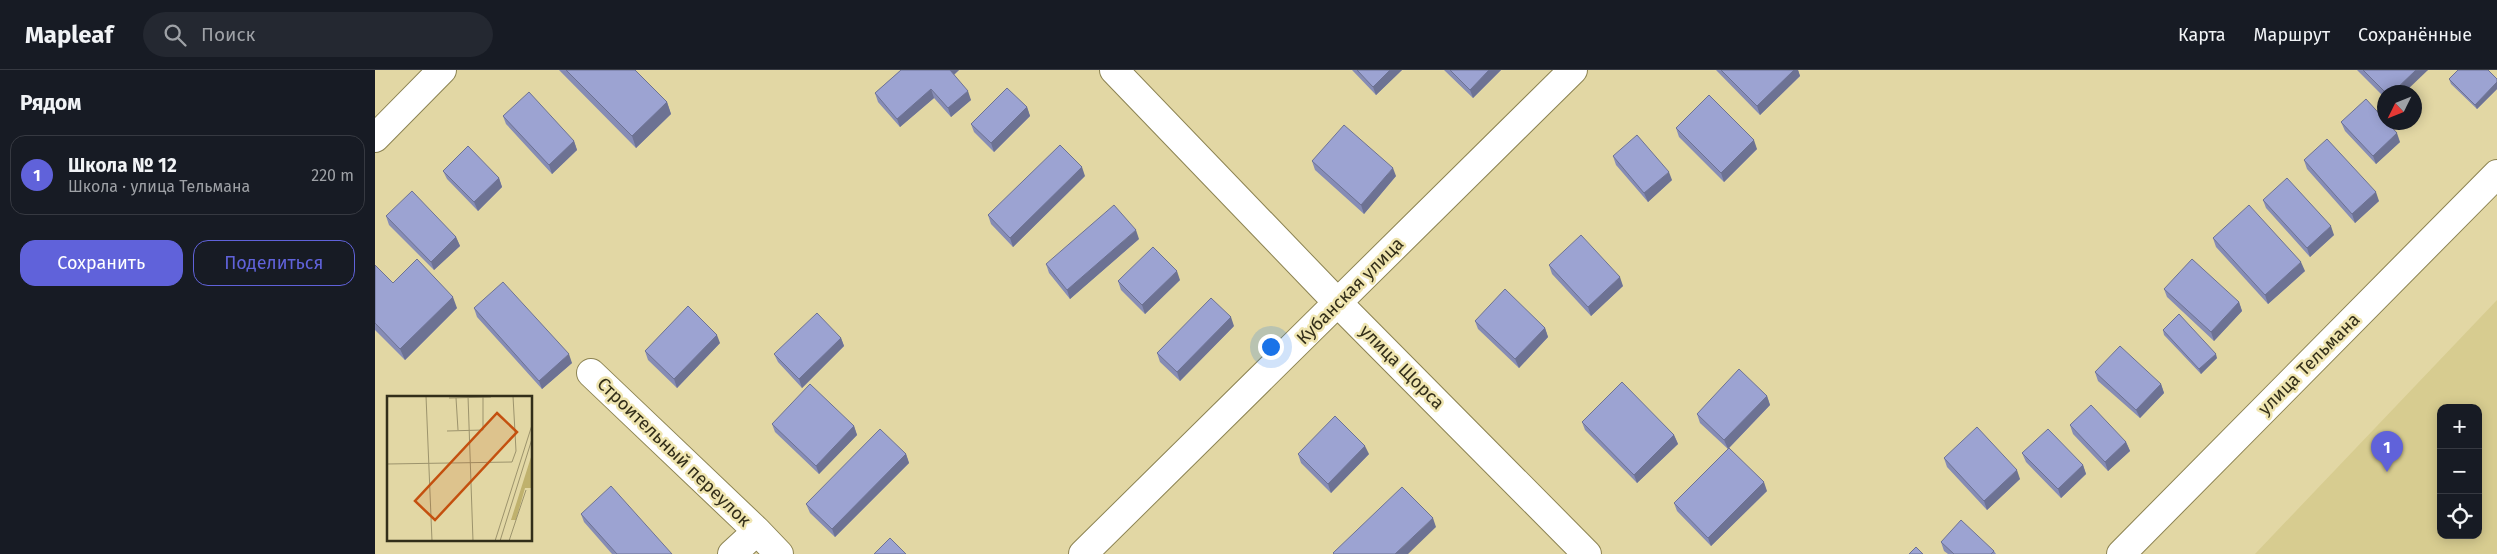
<!DOCTYPE html>
<html lang="ru">
<meta charset="utf-8">
<style>
body{margin:0;font-family:"Fira Sans",sans-serif;background:#242831;color:#f1f3f6}
.controls{position:absolute;right:15px;bottom:15px;display:grid;overflow:hidden;border-radius:10px;box-shadow:0 2px 12px #0003}
.controls button{width:45px;height:45px;display:grid;place-items:center;padding:0;border:0;border-bottom:1px solid #363941;background:#171b24;color:#f1f3f6;font:25px sans-serif}
.compass{position:absolute;left:2002px;top:15px;width:45px;height:45px;border-radius:50%;background:#171b24;box-shadow:0 2px 12px #0003;rotate:227deg}
.you{position:absolute;left:895px;top:276px;width:18px;height:18px;margin:-12px;border:4px solid #fff;border-radius:50%;background:#1a73e8;box-shadow:0 0 0 8px #1a73e833}
.badge{display:grid;place-items:center;width:32px;height:32px;border-radius:50%;background:#6062da;color:#fff;font-size:16px;font-weight:700}
.pin{position:absolute;translate:-50% -41px;filter:drop-shadow(0 1px 2px #0008)}
.pin::after{content:'';position:absolute;top:26px;width:18px;height:15px;background:inherit;clip-path:polygon(0 0,100% 0,50% 100%)}
.list{margin:0;padding:0;list-style:none}
h2{display:flex;justify-content:space-between;align-items:center;height:65px;margin:0;padding:0 20px;font-size:21px}
h2 small{font-size:16px;font-weight:400;color:#9ea1a6}
.list li{display:grid;grid-template-columns:32px 1fr auto;gap:15px;align-items:center;box-sizing:border-box;height:80px;margin:0 10px 10px;padding:0 10px;border:1px solid #363941;border-radius:15px}
.list b{display:block;font-size:19px;white-space:nowrap}
.list p{margin:0;font-size:16px;white-space:nowrap;color:#9ea1a6}
.list em{font-size:16px;font-style:normal;color:#9ea1a6}
.actions{display:flex;gap:10px;padding:15px 20px}
.actions a{flex:1;padding:11px 0;border:1px solid #6062da;border-radius:15px;text-align:center;font-size:18px;color:#6062da}
.actions .main{background:#6062da;color:#fff}
.icon{flex:none;width:28px;height:28px;fill:none;stroke:currentColor;stroke-width:2;stroke-linecap:round;stroke-linejoin:round}
.map{position:relative;flex:none;width:2122px;height:484px;overflow:hidden}
header{display:flex;align-items:center;gap:30px;box-sizing:border-box;height:70px;padding:0 25px;background:#171b24;border-bottom:1px solid #363941}
header strong{font-size:24px}
nav{display:flex;gap:28px;margin-inline-start:auto;font-size:18px}
.search{width:350px;height:45px;background:#242831;display:flex;align-items:center;gap:12px;box-sizing:border-box;padding:0 18px;border-radius:28px;color:#9ea1a6;font-size:19px}
main{display:flex}
aside{flex:1;background:#171b24}
.map>svg:first-child{display:block}
.built{fill:#d7cc90;fill-rule:evenodd}
.lines{fill:none;stroke-linecap:round;stroke-linejoin:round}
.minor-casing{stroke:#8c8352;stroke-width:30}
.minor{stroke:#fff;stroke-width:28}
.wall{fill:#868cb5}
.shaded-wall{fill:#6d7293}
.building{fill:#9ca3d2;stroke:#6d7293}
.labels{text-anchor:middle;dominant-baseline:central;stroke-width:5;stroke-linejoin:round;paint-order:stroke}
.street-label{font-size:18px;fill:#322e19;stroke:#efe5b0}
.inset-road{fill:none;stroke:#9c936c;stroke-width:1}
.view{fill:#c4500f;fill-opacity:0.15;stroke:#c4500f;stroke-width:2.5}
.inset-edge{fill:none;stroke:#322e19;stroke-width:2.5}
</style>
<header>
<strong>Mapleaf</strong>
<div class="search"><svg class="icon" aria-label="search" viewBox="0 0 24 24"><circle cx="10" cy="10" r="6"/><path d="M15 15l6 6"/></svg>Поиск</div>
<nav><a>Карта</a><a>Маршрут</a><a>Сохранённые</a></nav>
</header>
<main>
<aside>
<h2>Рядом<small></small></h2>
<ul class="list">
<li><span class="badge">1</span><div><b>Школа № 12</b><p>Школа · улица Тельмана</p></div><em>220 m</em></li>
</ul>
<div class="actions"><a class="main">Сохранить</a><a>Поделиться</a></div>
</aside>
<div class="map">
<svg width="2122" height="484" viewBox="0 0 2122 484">
<rect width="100%" height="100%" fill="#e2d7a4"/>
<path class="built" d="M2122,230V484H1880ZM2066,338H2103V465H2066Z"/>
<g class="lines">
<defs>
<path id="minor" d="M739,0L963,233L1212,484
M0,68L67,0
M216,303L382,461
M357,484L382,461L404,484
M708,484L1198,0
M1746,484L2122,104"/>
</defs>
<use href="#minor" class="minor-casing"/>
<use href="#minor" class="minor"/>
</g>
<path class="wall" d="M184,0H260L292,32L296,44L261,78Z
M526,0H584L579,5L596,30L576,47L559,28L525,57L503,32L500,23Z
M977,0H1027L1001,25Z
M1069,0H1126L1098,28Z
M1341,0H1423L1425,6L1385,45Z
M1982,0H2053L2010,22V28Z
M2074,9H2122V19L2102,39L2076,14Z
M652,37L655,46L619,82L599,62L596,54Z
M128,46L199,71L202,80L177,104L131,54Z
M1966,52L2025,72L2001,94L1970,61Z
M1301,58L1382,79L1349,112L1304,67Z
M1238,86L1297,110L1273,132L1241,95Z
M1929,90L2004,131L1980,153L1932,99Z
M937,91L1021,106L989,144L940,100Z
M68,101L124,108L127,117L103,141L72,109Z
M710,106L638,177L616,154L613,145Z
M1888,130L1959,165L1935,187L1891,138Z
M11,146L81,167L85,176L59,200L14,155Z
M1838,168L1930,201L1893,234L1841,177Z
M764,169L695,229L674,203L671,194Z
M0,195L18,213L82,238L30,290L0,260Z
M1174,195L1248,216L1216,246L1177,204Z
M805,210L770,244L746,220L743,211Z
M1789,219L1864,232L1867,241L1839,271L1792,227Z
M99,238L197,293L167,319L102,247Z
M1100,251L1170,258L1173,267L1144,298L1103,259Z
M859,256L805,311L785,292L782,283Z
M1788,260L1842,288L1826,304L1789,265Z
M466,268L469,276L427,318L403,292L399,284Z
M345,273L302,318L273,290L270,281Z
M1720,302L1786,314L1789,323L1765,348L1723,311Z
M1392,326L1395,335L1353,379L1325,353L1322,344Z
M1207,352L1299,365L1303,374L1262,413L1210,360Z
M397,354L479,356L482,365L444,404L400,362Z
M1695,355L1751,372L1755,381L1733,401L1698,364Z
M1647,383L1708,395L1711,404L1686,428L1651,392Z
M531,384L534,393L460,467L435,443L431,434Z
M923,384H994L956,423L926,393Z
M1569,388L1645,409L1612,440L1572,397Z
M1392,421L1336,476L1302,441L1299,433Z
M206,444L297,484H237L209,452Z
M1566,472L1619,481L1621,484H1573L1569,481Z"/>
<path class="shaded-wall" d="M574,0H584L576,7Z
M1015,0H1027L1001,25L998,17Z
M1114,0H1126L1098,28L1095,20Z
M1419,0H1423L1425,6L1385,45L1382,36Z
M2041,0H2053L2030,22H2018Z
M2122,12V19L2102,39L2100,35Z
M556,19L559,28L525,57L522,49Z
M593,21L596,30L576,47L573,38Z
M292,32L296,44L261,78L257,66Z
M652,37L655,46L619,82L616,73Z
M2022,63L2025,72L2001,94L1998,86Z
M1379,70L1382,79L1349,112L1346,103Z
M199,71L202,80L177,104L174,95Z
M707,97L710,106L638,177L635,168Z
M1018,98L1021,106L989,144L986,135Z
M1294,102L1297,110L1273,132L1269,123Z
M124,108L127,117L103,141L99,132Z
M2001,122L2004,131L1980,153L1977,144Z
M1956,156L1959,165L1935,187L1932,178Z
M761,160L764,169L695,229L692,220Z
M81,167L85,176L59,200L56,192Z
M1926,192L1930,201L1893,234L1890,225Z
M802,201L805,210L770,244L767,235Z
M1245,207L1248,216L1216,246L1213,237Z
M78,227L82,238L30,290L25,279Z
M1864,232L1867,241L1839,271L1836,262Z
M856,247L859,256L805,311L802,302Z
M1170,258L1173,267L1144,298L1140,289Z
M342,265L345,273L302,318L299,309Z
M466,268L469,276L427,318L424,309Z
M194,284L197,293L167,319L164,311Z
M1841,284L1842,288L1826,304L1824,299Z
M1786,314L1789,323L1765,348L1761,340Z
M1392,326L1395,335L1353,379L1349,370Z
M479,356L482,365L444,404L441,396Z
M1299,365L1303,374L1262,413L1259,405Z
M1751,372L1755,381L1733,401L1730,392Z
M990,376L994,384L956,423L953,414Z
M531,384L534,393L460,467L457,459Z
M1708,395L1711,404L1686,428L1683,419Z
M1642,400L1645,409L1612,440L1609,431Z
M1389,412L1392,421L1336,476L1333,468Z
M1058,448L1061,457L1033,484H1020Z"/>
<path class="building" d="M191,0H260L292,32L257,66Z
M526,0H575L593,21L573,38L556,19L522,49L500,23Z
M982,0H1015L998,17Z
M1075,0H1114L1095,20Z
M1346,0H1419L1382,36Z
M1988,0H2041L2018,22H2010Z
M2083,0H2113L2122,9V12L2100,35L2074,9Z
M632,18L652,37L616,73L596,54Z
M154,22L199,71L174,95L128,46Z
M1334,25L1379,70L1346,103L1301,58Z
M1991,29L2010,50V52H2012L2022,63L1998,86L1966,52Z
M969,55L1018,98L986,135L937,91Z
M1262,65L1294,102L1269,123L1238,86Z
M1952,69L2001,122L1977,144L1929,90Z
M685,75L707,97L635,168L613,145Z
M93,76L124,108L99,132L68,101Z
M1912,108L1956,156L1932,178L1888,130Z
M37,121L81,167L56,192L11,146Z
M739,135L761,160L692,220L671,194Z
M1874,135L1926,192L1890,225L1838,168Z
M1206,165L1245,207L1213,237L1174,195Z
M778,177L802,201L767,235L743,211Z
M42,189L78,227L25,279L0,253V195L18,213Z
M1817,189L1864,232L1836,262L1789,219Z
M128,212L194,284L164,311L99,238Z
M1130,219L1170,258L1140,289L1100,251Z
M836,228L856,247L802,302L782,283Z
M313,236L342,265L299,309L270,281Z
M442,243L466,268L424,309L399,284Z
M1804,244L1841,284L1824,299L1788,260Z
M1745,276L1786,314L1761,340L1720,302Z
M1364,299L1392,326L1349,370L1322,344Z
M1247,312L1299,365L1259,405L1207,352Z
M435,314L479,356L441,396L397,354Z
M1716,335L1751,372L1730,392L1695,355Z
M960,346L990,376L953,414L923,384Z
M1602,357L1642,400L1609,431L1569,388Z
M505,359L531,384L457,459L431,434Z
M1673,359L1708,395L1683,419L1647,383Z
M1354,378L1389,412L1333,468L1299,433Z
M236,416L297,484H242L206,444Z
M1027,417L1058,448L1020,484H959L958,483Z
M1586,450L1619,481L1616,484H1579L1566,472Z
M515,468L531,484H499Z
M1541,477L1548,484H1534Z"/>
<g class="labels">
<g class="street-label">
<text transform="translate(975 221) rotate(-45)">Кубанская улица</text>
<text transform="translate(1934 294) rotate(-45)">улица Тельмана</text>
<text transform="translate(1027 297) rotate(45)">улица Щорса</text>
<text transform="translate(299 382) rotate(44)">Строительный переулок</text>
</g>
</g>
<g transform="translate(12 326)">
<rect width="145" height="145" fill="#e2d7a4"/>
<path d="M145,58V92H138L129,124H124Z" fill="#bfb16d"/>
<path class="inset-road" d="M39,0L45,145M81,0L86,145M62,2L104,1M69,2L71,34M60,35L96,34V1M0,68L125,66L129,55L126,0M108,145L145,29M113,145L145,43M122,145L139,94"/>
<path class="view" d="M110,17L130,36L48,124L28,105Z"/>
<rect width="145" height="145" class="inset-edge"/>
</g>
</svg>
<div class="controls">
<button>+</button>
<button>−</button>
<button><svg class="icon" aria-label="locate" viewBox="0 0 24 24"><circle cx="12" cy="12" r="6"/><path d="M12 2v4M12 18v4M2 12h4M18 12h4"/></svg></button>
</div>
<svg class="compass" viewBox="-18 -18 36 36"><path d="M0-13l5 13h-10z" fill="#e53935"/><path d="M0 13l5-13h-10z" fill="#9ea1a6"/></svg>
<div class="you"></div>
<div class="pin badge" style="left:2012px;top:402px">1</div>
</div>
</main>
